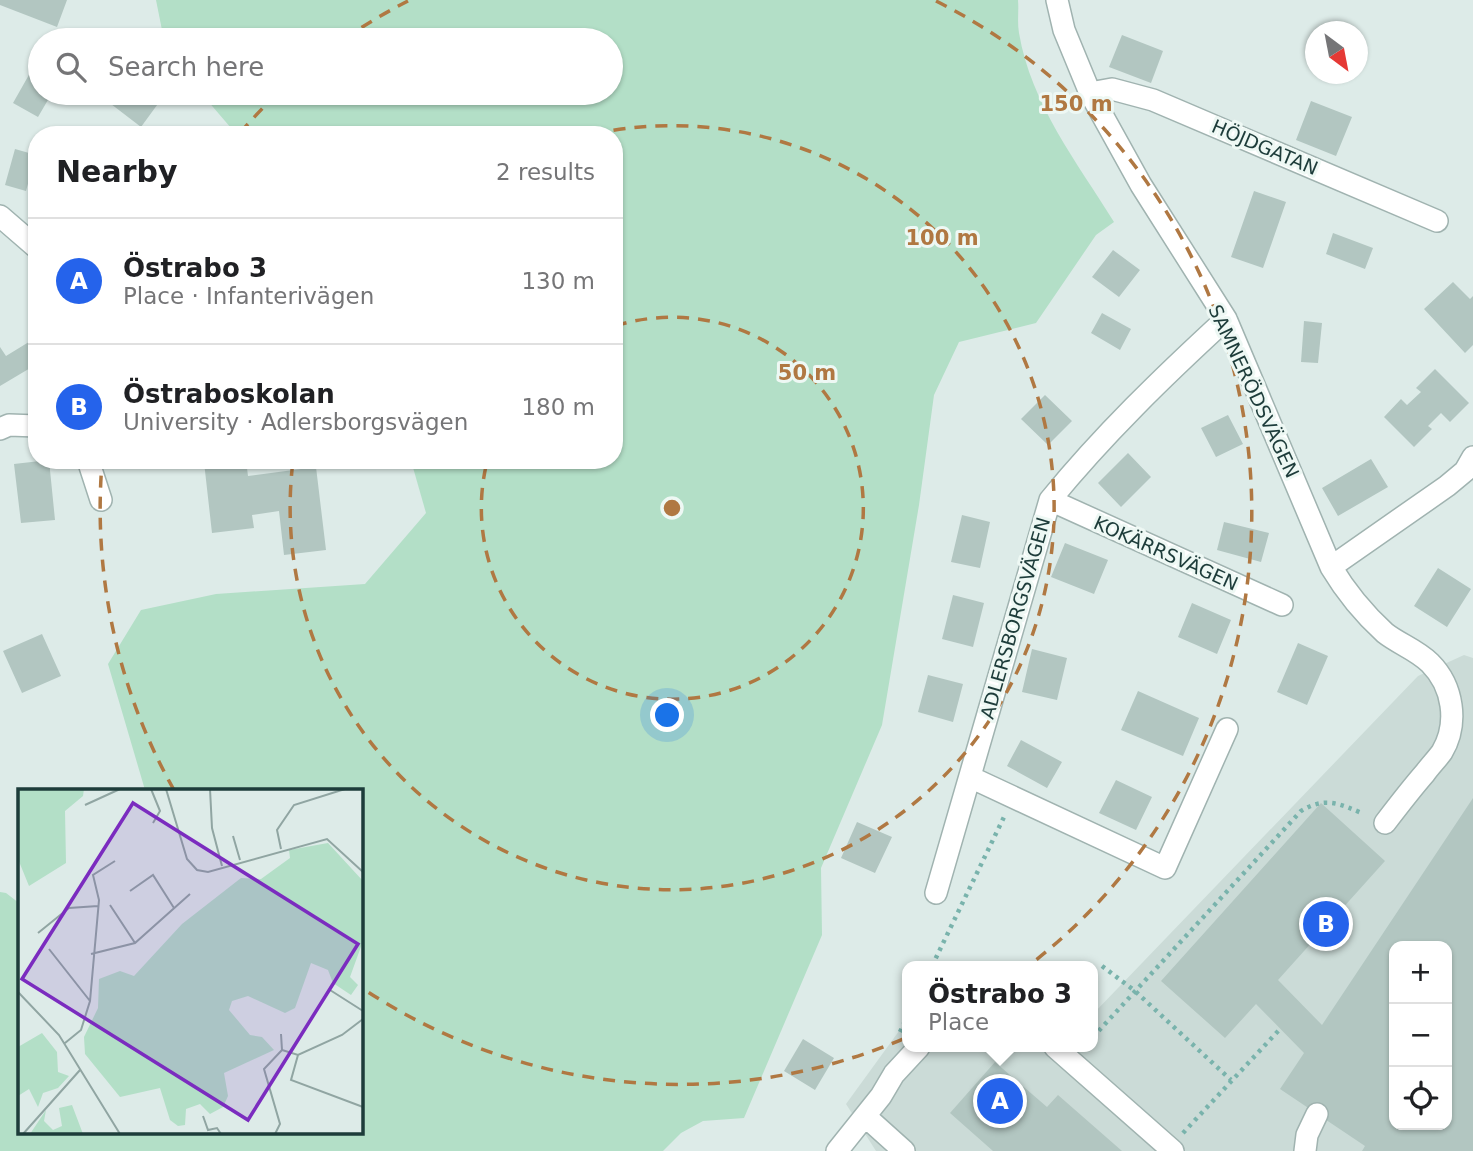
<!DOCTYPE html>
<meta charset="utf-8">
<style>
body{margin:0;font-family:"DejaVu Sans",sans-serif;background:#f2f2f2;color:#202124}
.controls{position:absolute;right:21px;bottom:21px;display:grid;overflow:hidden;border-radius:14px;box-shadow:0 2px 5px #0004}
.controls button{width:63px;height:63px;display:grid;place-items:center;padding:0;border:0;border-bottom:2px solid #e0e0e0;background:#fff;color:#202124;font:35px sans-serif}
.compass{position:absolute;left:1305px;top:21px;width:63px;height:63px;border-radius:50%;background:#fff;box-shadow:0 2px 5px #0004;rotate:148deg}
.you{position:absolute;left:668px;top:716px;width:24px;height:24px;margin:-18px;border:5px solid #fff;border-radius:50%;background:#1a73e8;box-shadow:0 0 0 10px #1a73e833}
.badge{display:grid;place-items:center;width:46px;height:46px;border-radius:50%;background:#2563eb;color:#fff;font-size:23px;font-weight:700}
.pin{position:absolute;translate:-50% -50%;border:4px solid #fff;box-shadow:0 2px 7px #0006}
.popup{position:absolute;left:902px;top:961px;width:196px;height:91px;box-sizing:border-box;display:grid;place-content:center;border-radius:14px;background:#fff;filter:drop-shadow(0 2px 5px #0005);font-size:23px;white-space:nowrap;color:#757577}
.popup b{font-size:26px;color:#202124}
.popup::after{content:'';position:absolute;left:50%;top:100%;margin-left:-14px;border:14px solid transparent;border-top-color:#fff}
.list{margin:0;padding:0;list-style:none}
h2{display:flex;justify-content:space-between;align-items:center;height:91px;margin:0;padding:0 28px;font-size:30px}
h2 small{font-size:23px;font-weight:400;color:#757577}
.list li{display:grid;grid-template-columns:46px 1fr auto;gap:21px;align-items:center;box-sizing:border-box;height:126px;padding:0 28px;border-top:2px solid #e0e0e0}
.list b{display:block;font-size:26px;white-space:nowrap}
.list p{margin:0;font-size:23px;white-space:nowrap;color:#757577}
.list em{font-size:23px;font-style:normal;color:#757577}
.icon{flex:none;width:38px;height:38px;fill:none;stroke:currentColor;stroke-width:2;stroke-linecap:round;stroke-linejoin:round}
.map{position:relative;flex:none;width:1473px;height:1151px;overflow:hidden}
.search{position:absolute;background:#fff;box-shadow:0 2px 5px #0004;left:28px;top:28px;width:595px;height:77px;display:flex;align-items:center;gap:18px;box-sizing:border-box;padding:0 24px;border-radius:38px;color:#757577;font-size:26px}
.panel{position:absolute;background:#fff;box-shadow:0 2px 5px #0004;left:28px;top:126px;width:595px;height:343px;border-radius:28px}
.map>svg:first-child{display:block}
.built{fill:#cbdbd7;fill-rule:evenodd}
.green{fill:#b3dfc7}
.building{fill:#b2c6c1;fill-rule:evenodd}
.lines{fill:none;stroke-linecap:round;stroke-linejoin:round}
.minor-casing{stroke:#a0b3b0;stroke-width:24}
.path{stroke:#79b3ac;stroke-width:4.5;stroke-dasharray:3.5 5;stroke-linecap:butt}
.minor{stroke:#fff;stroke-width:21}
.ring{fill:none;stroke:#b07842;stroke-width:3.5;stroke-dasharray:12 9}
.labels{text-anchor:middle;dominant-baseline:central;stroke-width:6;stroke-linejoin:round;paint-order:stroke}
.street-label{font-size:19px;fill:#1d3c3a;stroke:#eef8f4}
.inset-road{fill:none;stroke:#90a5a2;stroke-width:2}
.view{fill:#7b2cbf;fill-opacity:0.15;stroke:#7b2cbf;stroke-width:3.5}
.inset-edge{fill:none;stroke:#1d3c3a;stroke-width:3.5}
.centre{fill:#b07842;stroke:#eef8f4;stroke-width:3.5}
.ring-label{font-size:21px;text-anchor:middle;font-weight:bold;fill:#b07842;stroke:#eef8f4;stroke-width:6;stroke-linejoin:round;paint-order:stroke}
</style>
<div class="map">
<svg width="1473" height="1151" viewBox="0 0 1473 1151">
<rect width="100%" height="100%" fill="#ddebe8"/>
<path class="built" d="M1464,655L1473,658V1151H876L846,1104L907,1020V1047H1093V1014L1418,676ZM1394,946H1447V1125H1394Z"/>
<path class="green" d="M156,0H1018C1019,11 1017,22 1019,33C1031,104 1077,162 1114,222L1096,235L1036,323L959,342L934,395L919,505L882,725L821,868L822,935L744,1118L703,1121L681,1133L663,1151H0V892L6,893L19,903V1132H360V790H145L108,664L141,610L216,594L365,584L426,513L412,464L399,460H614V135H237L201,93H611V40H164Z"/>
<path class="building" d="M0,0H67L57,27L0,5Z
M1122,35L1163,51L1151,83L1109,67Z
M30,73L40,79V93H52L38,117L13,103Z
M120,93H148L160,101L141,127L111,104Z
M1311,101L1352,117L1336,156L1296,140Z
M15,149L36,155L26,191L5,185Z
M1254,191L1286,202L1263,268L1231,257Z
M1333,233L1373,248L1365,269L1326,254Z
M1113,250L1140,270L1119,297L1092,277Z
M1453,282L1470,299L1473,296V345L1465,353L1424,309Z
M1102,313L1131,329L1120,350L1091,333Z
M1304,321L1322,323L1318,363L1301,362Z
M37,337V364L0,386V347L6,356Z
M1435,369L1469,403L1450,422L1441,413L1428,426L1432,429L1414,447L1384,417L1401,399L1407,405L1421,392L1416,388Z
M1045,395L1072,421L1048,445L1021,419Z
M1228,415L1243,444L1216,457L1201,428Z
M1128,453L1151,477L1121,507L1098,483Z
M1371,459L1388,487L1338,516L1322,488Z
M49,460L55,520L21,523L14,464Z
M221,460H246L248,476L316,467L326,550L284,555L279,511L252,515L254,528L212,533L204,462Z
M962,515L990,522L980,568L951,562Z
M1224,522L1269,533L1261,562L1217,550Z
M1065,543L1108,560L1094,594L1051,577Z
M1438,568L1471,589L1447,627L1414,606Z
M953,595L984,603L973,647L942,639Z
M1192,603L1231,620L1217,654L1178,637Z
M42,634L61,676L22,693L3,651Z
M1298,643L1328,656L1307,705L1277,692Z
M1032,649L1067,658L1057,700L1022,692Z
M928,675L963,684L953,722L918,712Z
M1138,691L1199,718L1183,756L1121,730Z
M1021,740L1062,762L1047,788L1007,766Z
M1116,780L1152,797L1136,830L1099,813Z
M1473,798V1151H1362L1365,1146L1280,1089L1304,1053L1256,1004L1225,1038L1161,981L1321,803L1385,861L1278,980L1322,1025ZM1394,946H1447V1125H1394Z
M857,822L892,837L875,873L841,858Z
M803,1039L834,1058L815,1090L784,1071Z
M995,1062L1047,1107L1058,1095L1122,1151H993L950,1113Z"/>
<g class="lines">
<defs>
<path id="minor" d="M1057,0L1064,30L1090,93L1141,185L1226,319L1331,567C1346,592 1363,613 1385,633C1399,644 1417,650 1430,663C1453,686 1459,723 1442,752C1437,759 1430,766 1425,773C1411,789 1398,806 1385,823
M1090,93L1112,89L1153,100L1437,221
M0,216L37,248
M0,429L9,425L37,426
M88,460L101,500
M1050,500L1282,605
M1331,567L1447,486L1465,471L1473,457
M970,777L1165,868L1227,729
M936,893L1050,500C1103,435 1164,376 1226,319
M1055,1047L1173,1151
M865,1116L904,1151
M837,1151L881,1096L894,1074L919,1047
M1305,1151L1307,1135L1317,1114"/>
</defs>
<use href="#minor" class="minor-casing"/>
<path class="path" d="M932,966L1004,817
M1102,966L1135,991L1231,1080
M900,1032L907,1017
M1093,1037L1301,811C1325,796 1340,804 1364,814
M1183,1133L1280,1029"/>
<use href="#minor" class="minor"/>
</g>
<g class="ring">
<path d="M615 326A191 191 0 1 1 487 462"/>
<path d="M593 134A382 382 0 1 1 293 461"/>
<path d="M174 790A572 572 0 0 1 102 463M240 133A572 572 0 0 1 278 93M344 39A572 572 0 0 1 408 1M936 1A572 572 0 1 1 365 990"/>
</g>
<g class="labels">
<g class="street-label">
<text transform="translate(1265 147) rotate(23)">HÖJDGATAN</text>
<text transform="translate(1254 391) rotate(65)">SAMNERÖDSVÄGEN</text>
<text transform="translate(1166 553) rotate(24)">KOKÄRRSVÄGEN</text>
<text transform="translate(1015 618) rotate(-74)">ADLERSBORGSVÄGEN</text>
</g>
</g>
<g transform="translate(18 789)">
<rect width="345" height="345" fill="#ddebe8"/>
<path d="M0,0H66L65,7L47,22L48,74L11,97L0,70ZM310,54L345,92V152L332,188L340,196L333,206L315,194L310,181L293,174L277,219L267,224L230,207L214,212L211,221L232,246L244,248L256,261L206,284L210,307L205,318L192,325L182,315L168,320L167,336L160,337L152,331L142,299L102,308L67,265L66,248L80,219L81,190L102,182L116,187L164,135L223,89L243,90L272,69L271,61ZM24,244L39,263L40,283L51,287L40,299L25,304L20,318L11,300L0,307V258ZM54,316L65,345H12L28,321L26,332L35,341L44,337L41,319Z" fill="#b3dfc7"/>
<path class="inset-road" d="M133,0L142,22L135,34M148,0L169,70L179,81L190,83L309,50L345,83M192,0L194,39L204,77M67,16L102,0M215,47L222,71M263,60L259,41L276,16L327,0M112,102L135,86L156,119M92,116L117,154M20,144L51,119L80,117M31,160L72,212M73,165L117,154L172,105M312,201L345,222M0,203L41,246L102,345M263,245L264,261L280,266L324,246L345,230M47,254L63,241L72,212L81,111L75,86L97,72M280,266L273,291L345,318M185,327L190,341L199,339L203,345M5,345L62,281M257,345L262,335L246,280L264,261"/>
<path class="view" d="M115,14L340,155L230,331L4,190Z"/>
<rect width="345" height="345" class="inset-edge"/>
</g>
<circle cx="672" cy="508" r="10" class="centre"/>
<g class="ring-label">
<text x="1076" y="111">150 m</text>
<text x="942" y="245">100 m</text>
<text x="807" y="380">50 m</text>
</g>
</svg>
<div class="controls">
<button>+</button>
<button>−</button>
<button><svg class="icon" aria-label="locate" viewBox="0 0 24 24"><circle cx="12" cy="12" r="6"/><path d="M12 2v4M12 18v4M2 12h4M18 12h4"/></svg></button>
</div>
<svg class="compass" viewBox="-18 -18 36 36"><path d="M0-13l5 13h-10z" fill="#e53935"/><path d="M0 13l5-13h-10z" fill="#757577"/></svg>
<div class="you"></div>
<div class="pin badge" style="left:1000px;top:1101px">A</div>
<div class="popup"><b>Östrabo 3</b>Place</div>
<div class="pin badge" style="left:1326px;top:924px">B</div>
<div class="search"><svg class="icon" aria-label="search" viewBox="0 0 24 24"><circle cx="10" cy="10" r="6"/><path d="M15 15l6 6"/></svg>Search here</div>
<section class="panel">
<h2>Nearby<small>2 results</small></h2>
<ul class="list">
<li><span class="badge">A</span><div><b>Östrabo 3</b><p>Place · Infanterivägen</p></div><em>130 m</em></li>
<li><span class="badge">B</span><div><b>Östraboskolan</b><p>University · Adlersborgsvägen</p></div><em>180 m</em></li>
</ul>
</section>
</div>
